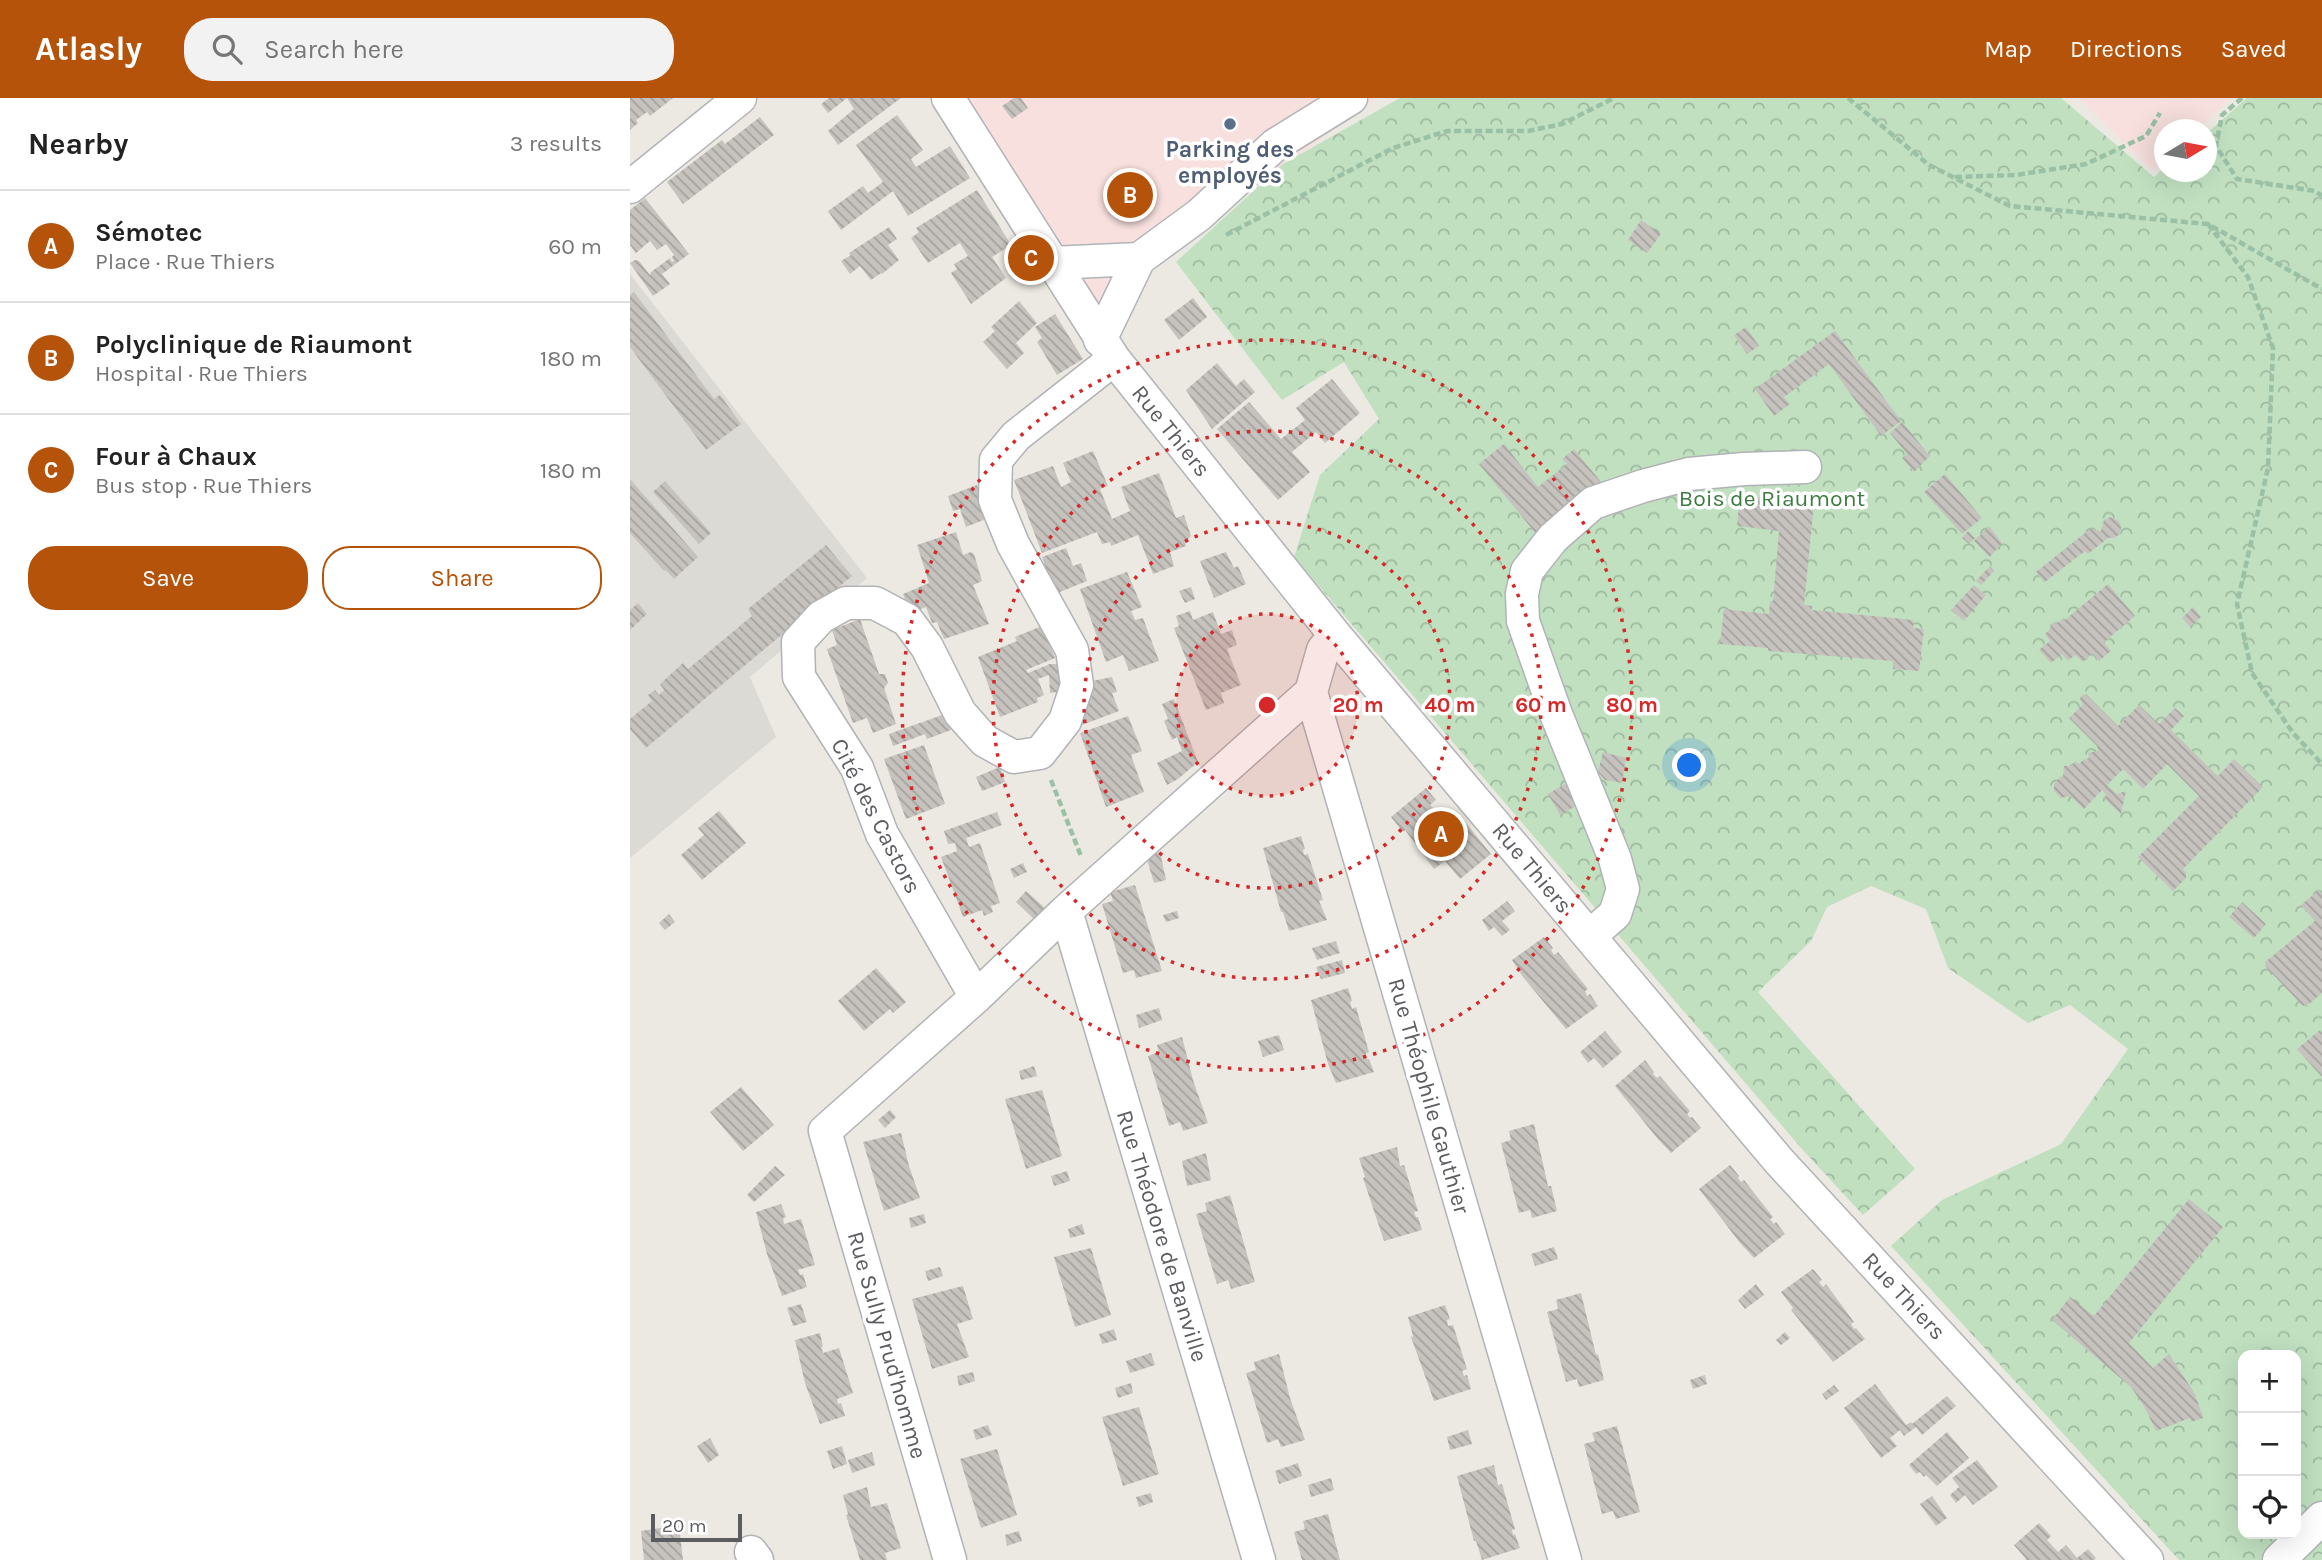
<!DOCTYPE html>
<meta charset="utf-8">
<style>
body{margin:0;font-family:Karla,sans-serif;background:#f2f2f2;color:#222}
.controls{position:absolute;right:21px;bottom:21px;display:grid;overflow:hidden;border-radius:14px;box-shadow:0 7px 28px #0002}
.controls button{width:63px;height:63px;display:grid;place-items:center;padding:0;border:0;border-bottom:2px solid #e0e0e0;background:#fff;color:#222;font:35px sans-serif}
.compass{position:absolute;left:1524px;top:21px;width:63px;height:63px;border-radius:50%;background:#fff;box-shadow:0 7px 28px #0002;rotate:80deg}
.scale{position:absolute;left:21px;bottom:18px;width:91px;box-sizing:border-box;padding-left:7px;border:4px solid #5a5c60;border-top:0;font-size:19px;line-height:24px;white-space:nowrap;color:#5a5c60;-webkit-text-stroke:5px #fff;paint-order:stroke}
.you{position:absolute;left:1060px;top:668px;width:24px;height:24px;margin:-18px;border:5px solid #fff;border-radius:50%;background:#1a73e8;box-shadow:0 0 0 10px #1a73e833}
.badge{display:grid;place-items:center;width:46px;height:46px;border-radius:50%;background:#b45309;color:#fff;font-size:23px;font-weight:700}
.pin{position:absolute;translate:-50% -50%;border:4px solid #fff;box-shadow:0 2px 7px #0006}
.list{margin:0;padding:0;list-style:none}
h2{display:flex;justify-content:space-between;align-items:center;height:91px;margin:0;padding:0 28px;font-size:30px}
h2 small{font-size:23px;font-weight:400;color:#767676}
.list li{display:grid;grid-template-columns:46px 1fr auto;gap:21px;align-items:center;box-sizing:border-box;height:112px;padding:0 28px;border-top:2px solid #e0e0e0}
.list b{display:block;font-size:26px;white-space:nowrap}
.list p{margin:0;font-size:23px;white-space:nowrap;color:#767676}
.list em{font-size:23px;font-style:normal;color:#767676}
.actions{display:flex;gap:14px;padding:21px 28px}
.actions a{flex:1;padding:16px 0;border:2px solid #b45309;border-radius:28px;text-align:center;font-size:24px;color:#b45309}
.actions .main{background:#b45309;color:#fff}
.icon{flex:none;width:38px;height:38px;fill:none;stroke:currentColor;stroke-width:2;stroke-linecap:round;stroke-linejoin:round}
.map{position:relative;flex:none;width:1692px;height:1462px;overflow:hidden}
header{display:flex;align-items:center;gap:42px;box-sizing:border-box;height:98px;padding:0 35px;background:#b45309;color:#fff}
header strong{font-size:33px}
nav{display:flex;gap:38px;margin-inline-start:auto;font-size:24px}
.search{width:490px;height:63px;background:#f2f2f2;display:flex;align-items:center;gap:18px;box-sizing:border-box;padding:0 24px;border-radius:28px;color:#767676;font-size:26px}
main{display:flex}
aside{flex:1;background:#fff}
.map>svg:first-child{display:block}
.industrial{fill:#dcdad5}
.medical{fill:#f7e0de}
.forest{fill:url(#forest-crowns);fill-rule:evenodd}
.building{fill:url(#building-back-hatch)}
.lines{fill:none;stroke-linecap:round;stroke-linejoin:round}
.minor-casing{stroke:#b1b3b7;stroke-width:35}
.path{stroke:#9ac0a6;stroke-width:4.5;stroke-dasharray:7 3.5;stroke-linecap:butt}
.minor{stroke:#fff;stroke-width:32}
.ring{fill:none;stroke:#d62828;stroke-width:3.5;stroke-dasharray:3.5 7}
.service-dot{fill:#5c6f8a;stroke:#fff;stroke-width:2.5}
.labels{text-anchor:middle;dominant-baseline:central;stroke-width:7;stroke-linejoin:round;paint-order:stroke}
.service-label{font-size:23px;font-weight:bold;fill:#4e5e75;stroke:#fff}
.street-label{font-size:23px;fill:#5a5c60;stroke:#fff}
.park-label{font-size:23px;fill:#3d7c41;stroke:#fff}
.centre{fill:#d62828;stroke:#fff;stroke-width:3.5}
.ring-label{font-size:21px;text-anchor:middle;font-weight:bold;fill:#d62828;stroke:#fff;stroke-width:7;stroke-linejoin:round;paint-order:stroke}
</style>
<header>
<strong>Atlasly</strong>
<div class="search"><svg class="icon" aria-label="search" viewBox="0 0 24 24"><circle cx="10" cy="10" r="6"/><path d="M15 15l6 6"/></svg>Search here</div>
<nav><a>Map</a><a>Directions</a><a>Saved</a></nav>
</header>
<main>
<aside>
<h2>Nearby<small>3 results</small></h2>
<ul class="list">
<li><span class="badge">A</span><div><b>Sémotec</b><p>Place · Rue Thiers</p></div><em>60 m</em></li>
<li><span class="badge">B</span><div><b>Polyclinique de Riaumont</b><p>Hospital · Rue Thiers</p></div><em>180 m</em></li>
<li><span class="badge">C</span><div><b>Four à Chaux</b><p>Bus stop · Rue Thiers</p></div><em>180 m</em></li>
</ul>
<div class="actions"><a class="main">Save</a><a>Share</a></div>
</aside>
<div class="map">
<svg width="1692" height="1462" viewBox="0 0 1692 1462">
<defs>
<pattern id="forest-crowns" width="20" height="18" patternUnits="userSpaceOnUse" patternTransform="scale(1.75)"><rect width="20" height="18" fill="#c0e0c0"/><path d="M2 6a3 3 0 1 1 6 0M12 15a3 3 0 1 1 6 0" fill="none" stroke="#9fb99f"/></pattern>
<pattern id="building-back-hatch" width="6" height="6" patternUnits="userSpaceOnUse" patternTransform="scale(1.75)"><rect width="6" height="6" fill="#c6c3be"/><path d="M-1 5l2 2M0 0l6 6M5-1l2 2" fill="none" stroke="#a4a29e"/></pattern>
</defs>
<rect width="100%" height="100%" fill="#ebe9e1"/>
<path class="industrial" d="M0,176L237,480L120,579L146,639L0,760Z"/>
<path class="medical" d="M325,0H746L457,214Z
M1448,0H1602L1568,31L1534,32V62L1523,73Z"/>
<path class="forest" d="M770,0H1431L1524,79L1534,70V74H1576L1577,35L1617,0H1692V1462H1549L1261,1148L1312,1102L1431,1046L1498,951L1440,907L1398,925L1318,870L1296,811L1241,788L1197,809L1181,843L1128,894L1285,1071L1233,1117L1172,1051L664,459L690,377L749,321L714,264L652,302L546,164L653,66ZM1613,1257H1666V1436H1613Z"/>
<path class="building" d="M0,0H43L20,18L17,14L6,22L8,25L0,32Z
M199,0H271L208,47L198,33L224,11L217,0L198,15L191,6Z
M384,0H391L398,10L382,21L372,8Z
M267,17L293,52L281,61L286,69L320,48L340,80L278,118L263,93L211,132L198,113L233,88L238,95L253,84L226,47Z
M130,19L144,37L53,106L37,84L92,42L95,46Z
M347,92L381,147L362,159L376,180L341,206L321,175L327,171L324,166L338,158L330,145L298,165L281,140L289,134L286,130Z
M15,100L59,156L32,176L40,186L23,198L0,165L5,162L9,163L20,177L21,174L40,160L42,164L44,163L42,159L44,157L36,146L27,152L20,143L6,155L0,147V112Z
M1011,122L1031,136L1017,155L998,142Z
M259,129L267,141L258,147L269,162L252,176L251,175L241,182L230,168L220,176L211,163L221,157L219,155Z
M4,194L84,301L90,297L111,326L76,352L0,249V197Z
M563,200L577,219L549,242L534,222Z
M389,203L407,225L386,245L394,255L377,271L353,244L365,233L361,229Z
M425,216L453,261L427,277L407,244L412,240L405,229Z
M1116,229L1129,248L1117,256L1104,237Z
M1205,233L1271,323L1251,338L1199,266L1154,299L1160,306L1144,318L1125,291Z
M587,265L606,288L614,281L625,294L582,331L556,292Z
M702,281L730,315L695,345L686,334L662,354L680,374L648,402L587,331L619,304L651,341L675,322L666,310Z
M1272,324L1300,358L1284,374L1272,360L1277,356L1260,335Z
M874,346L908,389L937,366L932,361L944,351L971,384L907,437L849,366Z
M463,353L478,388L470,391L482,421L500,413L491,389L529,375L546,420L554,417L561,438L555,444L556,448L540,454L544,468L523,476L508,437L481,448L480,444L472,446L467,434L412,455L384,382L423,368L431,389L441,384L433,365Z
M1315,376L1352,420L1332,436L1294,394Z
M0,381L68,459L44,481L36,472L34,473L0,435Z
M35,383L81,435L69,446L23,394Z
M347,387L356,421L336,429L330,411L323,413L318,398Z
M1110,397L1184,405L1174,507L1182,508V512L1283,522V530L1294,531L1289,573L1263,571V563L1138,553V550L1090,546L1094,511L1139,516L1140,503H1143L1149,433L1107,428Z
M1480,419L1489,423L1491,429L1490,436L1484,440H1478L1458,456L1455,453L1415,484L1406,474L1460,431L1471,433L1474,422Z
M1359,428L1372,445L1360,459L1344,443Z
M1338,433L1345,440L1339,446L1332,440Z
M326,434L333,457L341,454L344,456L352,483L343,487L359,526L314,541L307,524L302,525L296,509L285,513L283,506L277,507L273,496L299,485L287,447Z
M196,447L222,478L16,650L0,631V621L22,603L18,597L25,592L29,597L34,592L30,586L53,565L58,571L122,518L118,511Z
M436,450L443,468L451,465L457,483L425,496L411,473L416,471L412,459Z
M596,454L604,470L608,468L616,486L584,500L570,463Z
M1360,468L1364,473L1351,487L1346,483Z
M497,474L512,509L501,513L505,522L513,520L529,563L499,573L493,557L476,564L450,491Z
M1478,486L1505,518L1474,544L1481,553L1469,563L1462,555L1453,564L1445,557L1438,563L1432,556L1421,565L1409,552L1420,543L1415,536L1422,529L1420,527L1424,524L1426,526L1434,520L1435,522Z
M1344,487L1356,497L1334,523L1321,512Z
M561,489L565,501L555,505L549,493Z
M8,505L17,516L0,532V512Z
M1563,509L1571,519L1560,529L1552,520Z
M560,513L563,522L583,514L591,536L602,532L607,547L597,551L611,587L591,595L594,605L576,612L544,530L549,528L546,518Z
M230,521L249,576H255L258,585L254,590L266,626L243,635L237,620L223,625L197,551L207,547L202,532Z
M412,528L425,560L396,572L398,575L420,566H432L434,593L420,595L419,577L408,581L414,597L407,600L408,604L370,619L348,559L387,543L385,539Z
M482,579L487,594L482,595L489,613L444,630L457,584Z
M1456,596L1488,628L1509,607L1529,626L1545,610L1554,618L1541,632L1588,678L1604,661L1633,689L1553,771L1556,775V780L1543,793L1508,759L1569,698L1537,666L1513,691L1493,671L1477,687L1487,696L1496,693L1491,716L1473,699L1477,698L1472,692L1454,711L1440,698L1431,700L1424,693V686L1431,678L1433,679L1434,668H1441L1445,663L1449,666L1453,662L1459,660L1458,655L1468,653L1467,648L1439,620L1453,606L1450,602L1451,598Z
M544,601L568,664L548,681L537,687L527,665L552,653L547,639L542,642L534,623L538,621L532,606Z
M315,616L321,632L297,641L295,636L263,648L259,636Z
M498,618L512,653L501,657L514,694L476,709L450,635Z
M294,647L315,706L276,721L254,661Z
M973,654L996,660L992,685L975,682L968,674Z
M370,669L375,684L352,693L346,679Z
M940,683L951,705L930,717L918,696Z
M796,690L806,702L800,707L805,712L799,717L813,734L831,719L861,756L830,781L815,763L804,771L775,732L773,734L761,719Z
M89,713L116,745L72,782L51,757L74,737L68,730Z
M367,714L372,727L336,740L339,749L350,745L370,805L361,808L363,814L354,818L352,812L333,819L311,759L327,753L325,745L318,746L314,733Z
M671,738L675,751L673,752L674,757L678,756L693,802L689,803L697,822L659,833L653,814H651L633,750Z
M530,754L536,782L524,785L516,758Z
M393,765L397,774L384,780L380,771Z
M505,787L532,873L506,880L504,872L493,875L472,806L483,803L480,794Z
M1689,792L1692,796V895L1679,906L1673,908L1636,869L1635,864L1685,823L1671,807Z
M396,793L415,810L404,821L386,804Z
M877,803L885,813L872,823L880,832L872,838L864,829L859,833L852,822Z
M1612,804L1636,826L1624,840L1599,819Z
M547,813L549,820L536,824L533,817Z
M39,816L45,824L35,832L29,825Z
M914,839L923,850L921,852L924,857L928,854L958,891L955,893L957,898L960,896L968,908L936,931L893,879L882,862Z
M706,843L710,855L687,862L682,850Z
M712,862L715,875L691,881L686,869Z
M246,870L276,904L263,915L260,911L234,933L208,903Z
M718,890L722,903L720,904L722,911L726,909L739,954L735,956L737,961H739L744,974L706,985L698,966L681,902Z
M529,910L532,922L509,930L506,917Z
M1690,932L1692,935V979L1667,951Z
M975,933L992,954L973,970L964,960L958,965L950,954Z
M649,937L654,952L633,959L628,943Z
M552,939L563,982L578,1025L553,1033L550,1024L539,1028L518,958L529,954L527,947Z
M1015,962L1024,974L1023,976L1027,980L1030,978L1060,1013L1057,1016L1060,1020L1062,1019L1071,1030L1041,1055L1027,1040L985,988Z
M404,968L407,978L391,982L389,973Z
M111,989L144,1027L113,1053L80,1014Z
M412,992L432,1058L396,1071L375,1001Z
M260,1012L266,1019L255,1030L248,1022Z
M904,1026L918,1088H921L927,1113L902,1120L900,1112L889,1115L871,1045L881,1042L879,1033Z
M271,1035L279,1068L290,1100L254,1113L233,1044Z
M767,1049L770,1068L774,1067L788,1113L784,1114L786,1119H788L792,1132L754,1143L733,1080L735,1079L729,1060Z
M576,1055L581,1082L557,1088L552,1063Z
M1100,1067L1109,1078L1108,1080L1111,1084L1114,1082L1143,1119L1140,1121L1144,1126L1146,1124L1155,1136L1124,1160L1110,1145L1069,1091Z
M145,1068L155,1077L124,1104L117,1097Z
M437,1073L440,1083L424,1088L421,1078Z
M600,1097L625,1184L601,1191L598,1182L587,1186L566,1116L577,1113L575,1105Z
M1559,1101L1593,1129L1499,1245L1523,1270L1539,1256L1565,1296L1573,1320L1561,1324L1560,1320L1526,1333L1515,1310L1501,1289L1422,1222L1440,1199L1464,1218Z
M151,1106L156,1119L153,1120L154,1126L171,1121L185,1167L168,1172L170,1177L173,1176L177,1189L152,1198L137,1156L126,1114Z
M294,1116L296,1125L281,1130L279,1120Z
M452,1126L455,1136L440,1140L438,1131Z
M924,1149L928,1161L905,1168L901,1156Z
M461,1150L481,1217L445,1229L424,1159Z
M310,1169L313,1178L298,1183L295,1173Z
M1183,1171L1192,1182L1189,1184L1193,1189L1196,1186L1224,1224L1221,1226L1224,1231L1226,1230L1235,1241L1203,1264L1161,1212L1163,1210L1151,1194Z
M1126,1186L1134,1197L1115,1211L1108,1202Z
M333,1188L343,1221L327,1226L339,1259L302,1271L282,1201Z
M951,1195L966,1257L968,1256L974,1282L949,1289L947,1281L936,1284L917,1214L928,1211L926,1202Z
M171,1206L177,1224L163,1228L157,1210Z
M815,1207L820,1221L817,1222L818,1228L823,1227L837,1271L832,1273L834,1278L837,1277L841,1291L804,1303L781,1239L783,1238L778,1219Z
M484,1231L487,1242L472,1246L469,1236Z
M1155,1234L1160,1240L1151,1247L1146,1242Z
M190,1235L193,1249H191L193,1255L209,1250L223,1295L207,1301L208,1306L211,1305L215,1318L190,1326L175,1285L165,1242Z
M521,1255L525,1267L500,1275L496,1263Z
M649,1256L660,1300L675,1342L651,1349L648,1341L637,1345L616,1275L626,1272L624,1264Z
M343,1274L345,1283L329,1288L327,1278Z
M1075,1277L1077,1286L1063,1291L1060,1282Z
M501,1285L503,1295L488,1300L485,1290Z
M1245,1286L1276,1327L1281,1324L1282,1326L1317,1298L1326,1308L1292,1337L1286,1329L1274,1338L1270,1332L1260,1340L1267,1348L1251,1360L1214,1310Z
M1204,1287L1209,1293L1196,1302L1192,1296Z
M509,1309L529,1376L493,1388L472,1319Z
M358,1327L362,1337L346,1342L343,1332Z
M987,1328L1010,1414L986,1421L983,1413L972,1416L954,1346L965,1343L962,1335Z
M838,1332L842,1346L820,1352L817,1339Z
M1317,1334L1339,1360L1307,1388L1296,1377L1294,1379L1290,1374L1286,1376L1279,1367Z
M80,1340L89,1357L78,1365L67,1348Z
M212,1348L217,1366L203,1371L197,1353Z
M367,1351L387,1417L351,1430L330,1361Z
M242,1354L245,1367L222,1375L218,1362Z
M1347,1362L1368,1389L1343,1407L1335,1397L1326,1405L1320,1397L1329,1389L1322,1380Z
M668,1365L672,1378L649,1386L645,1373Z
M864,1367L868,1387L872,1386L885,1431L882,1432L883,1437L885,1436L890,1450L852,1462L846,1443H844L827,1378Z
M701,1380L704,1392L681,1399L678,1387Z
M237,1389L241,1409L257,1405L271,1450L255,1455L257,1462H230L216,1417L218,1416L213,1397Z
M521,1395L523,1404L509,1409L506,1399Z
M1302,1398L1317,1420L1306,1428L1290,1406Z
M698,1416L710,1462H672L664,1434L675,1431L673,1423Z
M1409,1425L1421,1438L1417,1442L1428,1454L1436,1447L1447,1460L1458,1451L1466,1460L1464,1462H1395L1396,1461L1384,1447Z
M49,1427L53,1462H14L11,1433Z
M389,1433L392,1443L377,1448L375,1437Z"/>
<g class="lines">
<defs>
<path id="minor" d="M318,0L484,261L705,537L1149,1063L1517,1462
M0,89L110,0
M421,165L509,161
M470,242L509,161L569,117L645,47L721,0
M705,537L693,552L681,594L935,1462
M436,813L629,1462
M960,838L985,816L993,791L985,761L926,616L893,523L892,496L897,473L923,440L963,405L1013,388L1059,376L1114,371L1175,369
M346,899L252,736L227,670L169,579L168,544L191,519L216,505H245L277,522L297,549L330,615L355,643L384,659L410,655L435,623L447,587L442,552L383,446L365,402L366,362L386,338L484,261
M121,1454L127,1462
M320,1462L195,1033L346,899L436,813L681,594
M1649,1462L1692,1420"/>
</defs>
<use href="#minor" class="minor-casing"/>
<path class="path" d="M1218,0L1299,67L1380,108L1578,126L1692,191
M1612,0L1592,17L1586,48L1607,81L1685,93L1692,98
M1325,79L1386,77L1456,66L1516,38L1530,15
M1578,126L1618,179L1643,250L1638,370L1607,506L1622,575L1663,635L1692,666
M596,137L763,50L817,33H898L932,26L984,0
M421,682L451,758"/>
<use href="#minor" class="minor"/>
</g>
<circle cx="637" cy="607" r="91" fill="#d62828" fill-opacity=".12"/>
<g class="ring">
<circle cx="637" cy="607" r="91"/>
<circle cx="637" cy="607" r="183"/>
<circle cx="637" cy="607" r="274"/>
<circle cx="637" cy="607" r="365"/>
</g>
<circle class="service-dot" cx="600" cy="26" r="7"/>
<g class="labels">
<g class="service-label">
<text x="600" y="51">Parking des<tspan x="600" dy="26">employés</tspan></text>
</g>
<g class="street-label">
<text transform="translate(541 333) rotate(51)">Rue Thiers</text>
<text transform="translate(246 718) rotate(63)">Cité des Castors</text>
<text transform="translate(902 770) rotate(50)">Rue Thiers</text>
<text transform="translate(799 998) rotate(74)">Rue Théophile Gauthier</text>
<text transform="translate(532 1138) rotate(73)">Rue Théodore de Banville</text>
<text transform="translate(1274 1198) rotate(47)">Rue Thiers</text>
<text transform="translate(257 1247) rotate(74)">Rue Sully Prud'homme</text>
</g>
<g class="park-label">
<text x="1142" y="400">Bois de Riaumont</text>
</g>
</g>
<circle cx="637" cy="607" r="10" class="centre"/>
<g class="ring-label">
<text x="728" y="614">20 m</text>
<text x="820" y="614">40 m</text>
<text x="911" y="614">60 m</text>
<text x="1002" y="614">80 m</text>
</g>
</svg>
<div class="controls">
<button>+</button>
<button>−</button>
<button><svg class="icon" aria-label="locate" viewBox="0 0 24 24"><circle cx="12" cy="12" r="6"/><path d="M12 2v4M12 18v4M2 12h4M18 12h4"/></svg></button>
</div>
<svg class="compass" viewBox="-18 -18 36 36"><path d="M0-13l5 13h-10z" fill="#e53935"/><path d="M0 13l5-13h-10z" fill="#767676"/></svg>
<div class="scale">20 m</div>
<div class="you"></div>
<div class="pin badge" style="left:811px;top:736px">A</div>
<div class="pin badge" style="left:500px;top:97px">B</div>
<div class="pin badge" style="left:401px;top:160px">C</div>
</div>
</main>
